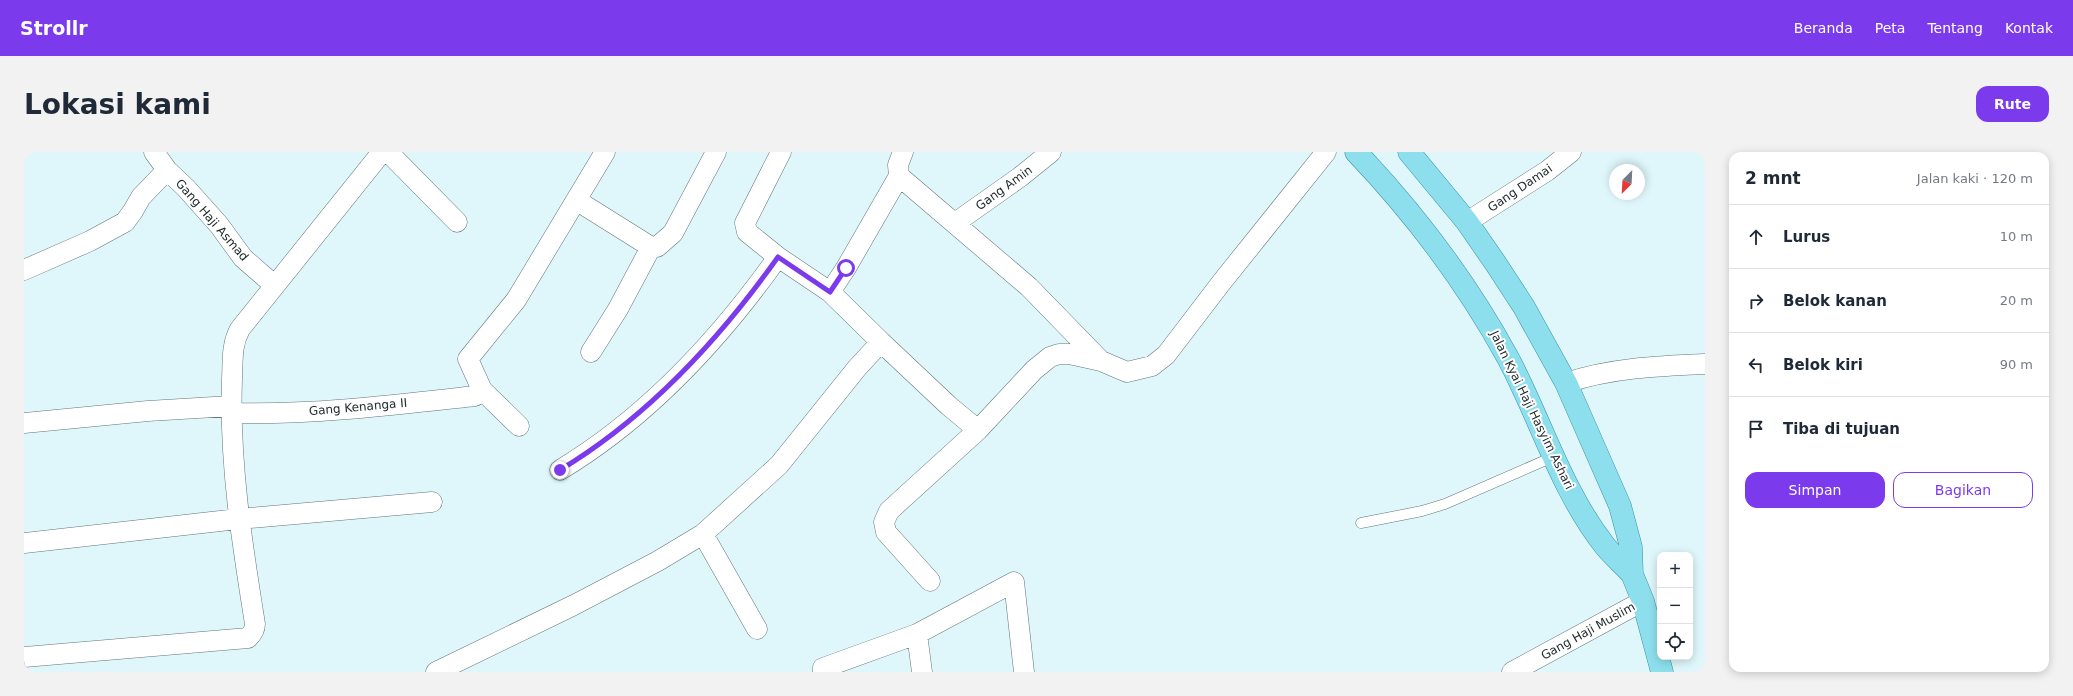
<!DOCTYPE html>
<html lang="id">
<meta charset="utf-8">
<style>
body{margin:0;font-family:"DejaVu Sans",sans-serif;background:#f2f2f3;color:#1f2937}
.controls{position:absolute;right:12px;bottom:12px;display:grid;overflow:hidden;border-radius:8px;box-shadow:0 2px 10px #0003}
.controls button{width:36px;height:36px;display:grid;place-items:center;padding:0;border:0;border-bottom:1px solid #e0e1e3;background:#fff;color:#1f2937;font:20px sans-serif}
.compass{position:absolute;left:1585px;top:12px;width:36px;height:36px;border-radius:50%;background:#fff;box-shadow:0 2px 10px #0003;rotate:204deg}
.stop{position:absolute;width:12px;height:12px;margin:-9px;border:3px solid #7c3aed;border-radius:50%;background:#fff}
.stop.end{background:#7c3aed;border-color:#fff;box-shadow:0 1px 4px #0008}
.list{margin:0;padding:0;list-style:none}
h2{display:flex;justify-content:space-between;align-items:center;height:52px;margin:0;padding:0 16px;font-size:17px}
h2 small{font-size:13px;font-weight:400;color:#747a83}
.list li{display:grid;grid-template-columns:26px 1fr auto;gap:12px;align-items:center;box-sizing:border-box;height:64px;padding:0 16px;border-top:1px solid #e0e1e3}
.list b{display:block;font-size:15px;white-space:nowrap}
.list em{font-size:13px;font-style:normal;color:#747a83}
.actions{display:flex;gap:8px;padding:12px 16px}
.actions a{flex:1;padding:9px 0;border:1px solid #7c3aed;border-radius:12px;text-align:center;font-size:14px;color:#7c3aed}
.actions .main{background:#7c3aed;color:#fff}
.icon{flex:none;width:22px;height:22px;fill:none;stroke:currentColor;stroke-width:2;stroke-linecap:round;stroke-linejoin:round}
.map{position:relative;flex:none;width:1681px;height:520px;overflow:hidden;border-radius:12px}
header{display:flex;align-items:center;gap:24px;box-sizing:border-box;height:56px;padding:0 20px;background:#7c3aed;color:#fff}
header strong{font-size:19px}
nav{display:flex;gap:22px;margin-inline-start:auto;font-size:14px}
.intro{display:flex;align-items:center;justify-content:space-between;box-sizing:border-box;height:96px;padding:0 24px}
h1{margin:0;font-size:28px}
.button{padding:10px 18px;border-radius:12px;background:#7c3aed;color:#fff;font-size:14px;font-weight:700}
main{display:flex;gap:24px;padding:0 24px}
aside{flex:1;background:#fff;border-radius:12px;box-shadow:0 2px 10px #0003}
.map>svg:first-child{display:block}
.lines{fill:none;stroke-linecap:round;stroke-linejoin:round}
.lane-casing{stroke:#61767a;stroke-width:11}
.street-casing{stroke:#61767a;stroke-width:21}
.primary-casing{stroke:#3793a2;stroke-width:23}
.lane{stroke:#fff;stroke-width:10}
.street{stroke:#fff;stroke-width:20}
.primary{stroke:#8edfed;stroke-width:22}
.route{stroke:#7c3aed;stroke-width:5}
.labels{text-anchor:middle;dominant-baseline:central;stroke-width:4;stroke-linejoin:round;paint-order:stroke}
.street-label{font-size:12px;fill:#232c2e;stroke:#fefefe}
</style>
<header>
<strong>Strollr</strong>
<nav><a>Beranda</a><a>Peta</a><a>Tentang</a><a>Kontak</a></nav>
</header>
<div class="intro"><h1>Lokasi kami</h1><a class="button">Rute</a></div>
<main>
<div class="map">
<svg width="1681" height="520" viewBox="0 0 1681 520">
<rect width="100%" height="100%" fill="#dff6fb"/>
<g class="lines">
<defs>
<path id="lane" d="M1337,371L1398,359L1421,352L1529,305"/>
<path id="street" d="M130,0L143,18L162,36L195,73L219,106L250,133
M364,0L433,70
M757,0L721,71L723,80L754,105L806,140L857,190
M875,24L1005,135L1077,209
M552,48L627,95
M1443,70L1523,19L1547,0
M931,71L996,25L1027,0
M0,118L66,89L101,70L109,59L117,45L143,18
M806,140L822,116L875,24L874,13L879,0
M567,200L594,157L627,95H633L649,81L692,0
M1542,231C1586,216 1634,214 1681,212
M208,261C289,263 370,253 451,244L458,238
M0,271L124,259L207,254
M495,274L458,238L444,207L492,148L581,0
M536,318C624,265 695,188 754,105
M679,382L733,477
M0,391L214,367L408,350
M906,429L862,380L860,370L865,359L954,278
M893,482L898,520
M0,505L224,486C228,482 231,478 231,472C218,391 205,310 208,227C209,210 207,193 216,177L358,0
M412,520L550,453L634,409L679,382L755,313L833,216L857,190L925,254L954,278L1010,218L1026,205L1035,202H1045L1077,209L1103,220L1128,214L1142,203L1197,131L1302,0
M799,520V516L893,482L990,430L1000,520
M1488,520L1619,449"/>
<path id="primary" d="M1332,0C1391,62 1443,131 1484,206C1517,268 1537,338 1581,394C1589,404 1599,412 1608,422
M1385,0L1443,70L1472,112L1500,155L1542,231L1596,354L1607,395L1608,422L1619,449L1638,520"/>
</defs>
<use href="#lane" class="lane-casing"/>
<use href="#street" class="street-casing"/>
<use href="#primary" class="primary-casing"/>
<use href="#lane" class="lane"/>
<use href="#street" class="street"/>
<use href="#primary" class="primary"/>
</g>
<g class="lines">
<path class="route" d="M536,318C624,265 695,188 754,105L806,140L822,116"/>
</g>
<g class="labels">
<g class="street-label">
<text transform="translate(980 36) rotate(-36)">Gang Amin</text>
<text transform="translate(1496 36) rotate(-34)">Gang Damai</text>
<text transform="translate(188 68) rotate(49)">Gang Haji Asmad</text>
<text transform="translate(334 255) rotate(-5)">Gang Kenanga II</text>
<text transform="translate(1508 258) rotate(64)">Jalan Kyai Haji Hasyim Ashari</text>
<text transform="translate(1564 479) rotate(-29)">Gang Haji Muslim</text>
</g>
</g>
</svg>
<div class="controls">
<button>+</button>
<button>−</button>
<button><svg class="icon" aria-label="locate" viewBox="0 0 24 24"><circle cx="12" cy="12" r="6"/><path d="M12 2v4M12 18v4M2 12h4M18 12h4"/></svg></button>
</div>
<svg class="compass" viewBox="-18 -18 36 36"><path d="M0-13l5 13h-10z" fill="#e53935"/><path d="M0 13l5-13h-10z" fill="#747a83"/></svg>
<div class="stop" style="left:822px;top:116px"></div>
<div class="stop end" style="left:536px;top:318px"></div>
</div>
<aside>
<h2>2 mnt<small>Jalan kaki · 120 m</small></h2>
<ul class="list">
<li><svg class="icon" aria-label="ahead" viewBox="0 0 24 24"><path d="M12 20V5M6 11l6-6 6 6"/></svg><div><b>Lurus</b></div><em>10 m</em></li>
<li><svg class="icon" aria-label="right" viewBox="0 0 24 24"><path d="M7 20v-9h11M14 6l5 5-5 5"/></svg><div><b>Belok kanan</b></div><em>20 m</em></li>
<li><svg class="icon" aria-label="left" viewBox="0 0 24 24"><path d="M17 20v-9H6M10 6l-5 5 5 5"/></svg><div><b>Belok kiri</b></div><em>90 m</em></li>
<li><svg class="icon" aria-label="arrive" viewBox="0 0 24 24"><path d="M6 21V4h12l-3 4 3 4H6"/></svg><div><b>Tiba di tujuan</b></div></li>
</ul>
<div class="actions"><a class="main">Simpan</a><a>Bagikan</a></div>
</aside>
</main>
